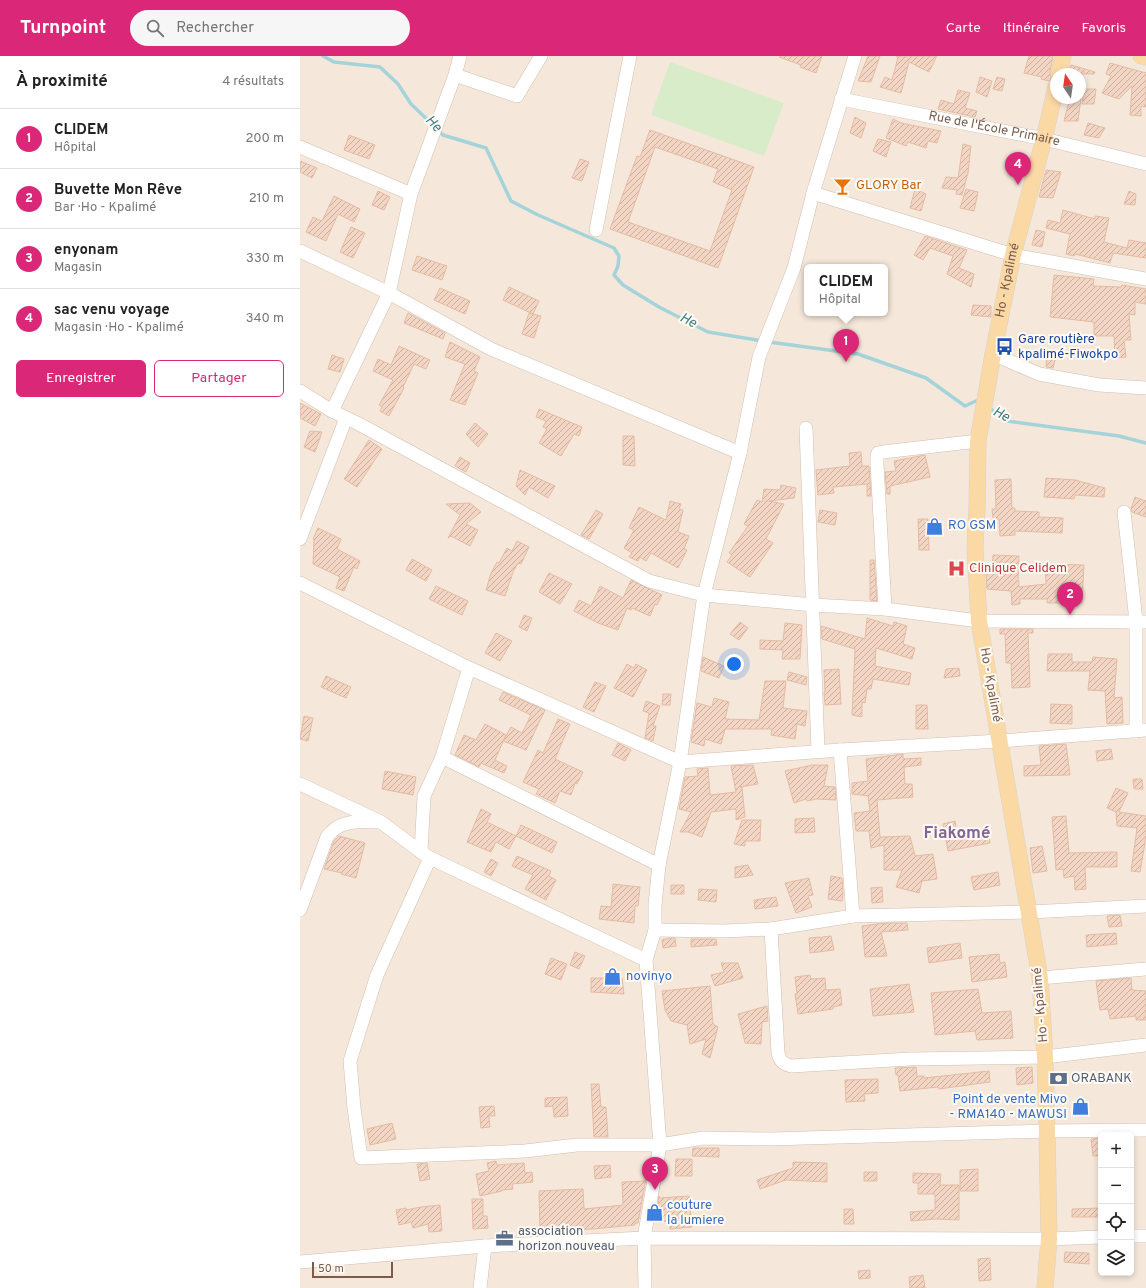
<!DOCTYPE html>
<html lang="fr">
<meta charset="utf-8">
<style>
body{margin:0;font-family:Overpass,sans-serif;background:#f6f6f6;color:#222}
.controls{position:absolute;right:12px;bottom:12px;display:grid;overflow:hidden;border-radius:6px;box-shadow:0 2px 6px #0003}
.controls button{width:36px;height:36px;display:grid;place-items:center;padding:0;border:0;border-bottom:1px solid #e0e0e0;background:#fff;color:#222;font:20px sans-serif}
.compass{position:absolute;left:750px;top:12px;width:36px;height:36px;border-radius:50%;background:#fff;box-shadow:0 2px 6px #0003;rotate:347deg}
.scale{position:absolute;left:12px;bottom:10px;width:81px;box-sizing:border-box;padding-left:4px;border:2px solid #7a5c4d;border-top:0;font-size:11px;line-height:14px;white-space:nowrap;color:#7a5c4d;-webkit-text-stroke:3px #fffaf3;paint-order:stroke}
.you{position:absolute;left:434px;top:608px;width:14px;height:14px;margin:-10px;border:3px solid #fff;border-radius:50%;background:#1a73e8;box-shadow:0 0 0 6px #1a73e833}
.badge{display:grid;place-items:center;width:26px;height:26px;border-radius:50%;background:#db2777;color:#fff;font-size:13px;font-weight:700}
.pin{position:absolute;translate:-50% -33px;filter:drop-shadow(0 1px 2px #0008)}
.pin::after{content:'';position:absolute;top:21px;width:14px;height:12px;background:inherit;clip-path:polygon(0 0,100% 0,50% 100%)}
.popup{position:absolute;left:504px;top:208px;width:84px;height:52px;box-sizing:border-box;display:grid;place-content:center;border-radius:6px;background:#fff;filter:drop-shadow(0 1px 3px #0005);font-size:13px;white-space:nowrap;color:#767676}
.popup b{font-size:15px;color:#222}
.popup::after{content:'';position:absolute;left:50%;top:100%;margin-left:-8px;border:8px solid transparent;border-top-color:#fff}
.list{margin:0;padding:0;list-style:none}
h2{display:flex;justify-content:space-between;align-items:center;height:52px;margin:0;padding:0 16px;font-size:17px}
h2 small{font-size:13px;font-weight:400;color:#767676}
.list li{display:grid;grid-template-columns:26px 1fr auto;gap:12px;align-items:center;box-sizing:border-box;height:60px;padding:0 16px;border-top:1px solid #e0e0e0}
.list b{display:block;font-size:15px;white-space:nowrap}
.list p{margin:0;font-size:13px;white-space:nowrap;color:#767676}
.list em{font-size:13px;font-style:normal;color:#767676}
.actions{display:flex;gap:8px;padding:12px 16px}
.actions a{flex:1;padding:9px 0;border:1px solid #db2777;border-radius:6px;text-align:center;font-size:14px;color:#db2777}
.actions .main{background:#db2777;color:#fff}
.icon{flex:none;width:22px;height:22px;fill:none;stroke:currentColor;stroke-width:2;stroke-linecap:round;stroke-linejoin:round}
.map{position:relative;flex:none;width:846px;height:1232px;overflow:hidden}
header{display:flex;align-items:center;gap:24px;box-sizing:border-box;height:56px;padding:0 20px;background:#db2777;color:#fff}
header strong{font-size:19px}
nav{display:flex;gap:22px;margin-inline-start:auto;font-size:14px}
.search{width:280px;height:36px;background:#f6f6f6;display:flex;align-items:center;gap:10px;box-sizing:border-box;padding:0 14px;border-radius:22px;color:#767676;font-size:15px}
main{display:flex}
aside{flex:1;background:#fff}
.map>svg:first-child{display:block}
.residential{fill:#f5e8da;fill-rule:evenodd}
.pitch{fill:#d8ecc9}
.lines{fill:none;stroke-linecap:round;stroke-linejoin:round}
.stream{stroke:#a5d3da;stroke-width:3.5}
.building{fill:url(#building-hatch);stroke:#e6bba3;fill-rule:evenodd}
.minor-casing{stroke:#d1beb0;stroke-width:14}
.major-casing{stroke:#dad1cd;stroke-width:17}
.minor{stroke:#fff;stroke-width:13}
.major{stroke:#fbd9a5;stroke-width:16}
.labels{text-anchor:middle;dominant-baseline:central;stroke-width:4;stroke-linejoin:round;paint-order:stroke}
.street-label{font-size:13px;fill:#7a5c4d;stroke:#fffaf3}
.food-label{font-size:13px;fill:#c56008;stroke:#fffaf3;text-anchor:start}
.transit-label{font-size:13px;fill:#164399;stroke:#fffaf3;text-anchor:start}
.shop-label{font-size:13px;fill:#366cbe;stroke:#fffaf3;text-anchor:start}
.health-label{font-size:13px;fill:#be3a42;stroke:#fffaf3;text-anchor:start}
.service-label{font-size:13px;fill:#4e5e75;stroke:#fffaf3;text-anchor:start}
.water-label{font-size:14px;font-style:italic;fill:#437c86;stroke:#fffaf3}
.district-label{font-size:17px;font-weight:bold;fill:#846695;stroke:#fffaf3}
</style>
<header>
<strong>Turnpoint</strong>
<div class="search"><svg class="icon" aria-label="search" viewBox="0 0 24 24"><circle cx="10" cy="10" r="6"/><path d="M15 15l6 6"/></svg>Rechercher</div>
<nav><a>Carte</a><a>Itinéraire</a><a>Favoris</a></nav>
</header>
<main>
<aside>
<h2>À proximité<small>4 résultats</small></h2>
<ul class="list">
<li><span class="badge">1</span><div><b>CLIDEM</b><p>Hôpital</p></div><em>200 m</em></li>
<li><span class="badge">2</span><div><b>Buvette Mon Rêve</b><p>Bar · Ho - Kpalimé</p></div><em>210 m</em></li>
<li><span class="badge">3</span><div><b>enyonam</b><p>Magasin</p></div><em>330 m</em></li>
<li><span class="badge">4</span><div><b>sac venu voyage</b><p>Magasin · Ho - Kpalimé</p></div><em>340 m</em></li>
</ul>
<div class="actions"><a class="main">Enregistrer</a><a>Partager</a></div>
</aside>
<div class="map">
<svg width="846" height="1232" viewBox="0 0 846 1232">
<defs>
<pattern id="building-hatch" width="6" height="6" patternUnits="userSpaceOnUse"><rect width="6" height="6" fill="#f3d5c3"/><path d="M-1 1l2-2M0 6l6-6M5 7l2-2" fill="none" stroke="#cab0a1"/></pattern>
</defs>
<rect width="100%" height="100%" fill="#fdf6ec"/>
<path class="residential" d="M0,0H846V1232H0ZM756,18H780V42H756ZM507,211H585V257H507ZM801,1079H831V1217H801Z"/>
<path class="pitch" d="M370,6L484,47L464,100L351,59Z"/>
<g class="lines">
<path class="stream" d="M23,0L34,6L80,11L98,28L111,48L133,69
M137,73L143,79L186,92L211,145L238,159L314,192L319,200L318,210L314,219L323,229L359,251L408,276L463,285
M469,286L558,298L626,322L665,350L676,345L680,347
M688,351L707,365L819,380L846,387"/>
</g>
<path class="building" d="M480,0H522L516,17L500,11L501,9L479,1Z
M568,0H580L571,26L558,25Z
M596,0H637L629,16L609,6L601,37L580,31L585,21L592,24L598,1Z
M729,0H753L750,16L751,23L749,25L741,23L742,21L724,17Z
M810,7L846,17V51L841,50V60L830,59L832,30L819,43L802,37L811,20L806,18Z
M771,9L795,16L794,18H769Z
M680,21L692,25L687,41L676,36Z
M697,21L705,23L702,35L693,33Z
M784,33H796L794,48H782Z
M658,34L670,37L665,52L677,55L675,61L638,53L641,44L654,48Z
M770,42H781L778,65H764Z
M555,61L566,67L561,82L550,77Z
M593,63L601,67L641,75L637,87L628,85L626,92L608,86L606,90L586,82Z
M788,67L805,72L799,82L784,79Z
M350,74L454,111L418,212L310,173L337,100L340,101ZM355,91L418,113L413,126L432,134L410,195L328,166Z
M49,79L75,89L69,103L44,94Z
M578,83L591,86L586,101L573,95Z
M663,88L671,90L668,117L662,139L656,138L657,134L642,132L646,121L658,122Z
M280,103L289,106L282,125L272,122Z
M0,105L17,112L12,122L0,116Z
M746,114L761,116L753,142L739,141Z
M615,133L626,138L621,155L610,152Z
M666,133L678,136L674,155L660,152Z
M78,135L90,141L84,154L72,149Z
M829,135L836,138L835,149L824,148Z
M34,140L60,153L54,166L38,158L26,185L6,176L13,161L22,165Z
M763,154L795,163V160L809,162L804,186L827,192L829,184L846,187V202L813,197L810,207L775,198L774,200L766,198L770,178L746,172L748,164L760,167Z
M51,171L65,177L53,202L40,196Z
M736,174L745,176L742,191L732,189Z
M625,180L667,194L659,212L674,218L671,231L647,218L653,200L630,192L623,204L614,199Z
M117,200L147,210L142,224L112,214Z
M754,219L794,223L793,230L821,231L822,229L846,233V248L835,246V259L829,258L831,284H824L826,301L815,302L814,280H794V266L750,261Z
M209,231L239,245L233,258L203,244Z
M140,232L170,245L165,258L134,244Z
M673,249L691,250V261L671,259Z
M108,257L145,277L143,283L104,267Z
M229,257L241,260L234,282L222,278Z
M150,286L180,301L174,315L178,317L165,349L150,344L165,308L145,301Z
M99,290L130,304L126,313L114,308L103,331L104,332L89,360L80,355L82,351L79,349L93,324L73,315L78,303L91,309Z
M747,295L757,297L753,312L746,311Z
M32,299L44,303L40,316L28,313Z
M0,347L21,358L15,370L0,362Z
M239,353L282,371L279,380L274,378L261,400L239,387L247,373L243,371L246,365L236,361Z
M175,367L188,378L178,391L166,378Z
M10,375L22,376L15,396L4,391Z
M323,380H334L335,410L323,409Z
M69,384L82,393L57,431L44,423Z
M561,396L562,410H569L571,440H567V428L533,431L534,437L518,439L516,414L550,410L549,397Z
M625,399L630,421L590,430V438H587L585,416L596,415L594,405Z
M160,401L170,407L166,416L155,410Z
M220,414L255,430L248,442L229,431L225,439L216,430Z
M746,422L775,424L805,432L804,441L775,439L774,443L744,441Z
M711,423L712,452H715V455L739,456V461L763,462L762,477L715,475V479L700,480L699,463H693L692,453H696L695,424Z
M481,429L496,432L494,442L469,445L484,448L466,483L473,487L450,521L427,506L432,499L429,497L448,470L444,468L457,444L462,446L464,433L480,434Z
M835,441L846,445V461L832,456L831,453Z
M370,445L381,448L379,453L383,454L378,476L389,480L384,493L387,494L378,512L351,497L346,505L340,501L338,505L329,501L332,497L324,492L334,474L329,472L339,451L366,464Z
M170,447L181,456L166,468L178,474L170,490L151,480L148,482L160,459L146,448Z
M296,454L303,458L289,483L281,479Z
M520,454L537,457L535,469L518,466Z
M618,463H628L629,494H619Z
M18,472L41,483L37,493L60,505L57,513L54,511L44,535L36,532L40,521L13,508L14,484L13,483Z
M217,485L229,491L221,508L218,507L213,516L205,540L186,534L191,517L197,506L199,507L207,492L212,495Z
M693,499L719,500L718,525H719V531L746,528L745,508L784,509L782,547H747V543H720V548L712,549L711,535L687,533L686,516L692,517Z
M112,503L132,514L126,525L106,514Z
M570,504H574L577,545L570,544Z
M249,517L272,528L260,548L239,536Z
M331,524L362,539L357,549L355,548L350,560L332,552L331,554L327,552L318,574L298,567L274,555L279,544L291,550L300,530L323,542Z
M136,530L168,545L162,559L129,543Z
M224,559L232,562L227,575L219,571Z
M567,562L593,570L594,566L607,570L603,588L615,592L612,603L576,592L575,610L611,617L609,629L573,623L571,633H567L565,647L562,646V661L552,659L555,593L522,583L521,570L565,583Z
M440,566L448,572L439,584L430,578Z
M485,567L502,569L500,603H482L483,594L460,593V584L483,585Z
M700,573H733V577H728L730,631L712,632L711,607H706L705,578H700Z
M196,577L212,585L200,605L185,597Z
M748,598H772V606H792L793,601L817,603L814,642L822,641L823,667L807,668L805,635L788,634L790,615H747Z
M403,601L424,610L419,622L401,615Z
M327,608L334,612L336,608L347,614L333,641L314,632Z
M659,612L660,620L644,622L646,613Z
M539,613L541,648L525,649L524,636H525L524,614Z
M489,616L507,621L506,629L487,624Z
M26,620L51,631L46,642L21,631Z
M465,625H486L483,652L507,655L505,670L497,668L495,683L471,679L472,673H425L421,688L405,683L404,690L391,686L397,647L412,651L414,642L429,646L425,663L459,664Z
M295,626L306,630L294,656L283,651Z
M203,636L245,654L226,694L203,685L211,671L222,677L231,659L199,644Z
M363,638H371L370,649H362Z
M346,645L360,650L353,670H356L353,685L345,682L349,657L343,655Z
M751,648L772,649V668L750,667Z
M616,649H627L628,673H616Z
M4,660L13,662L8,685L0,683Z
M258,663L270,668L255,703L283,716L277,728L275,727L271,739L260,735L255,747L236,738L239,733L223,726L238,694L243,697Z
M185,668L206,679L195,704L207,710L204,717L181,707L179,711L155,699L164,679L176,684Z
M318,687L331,694L325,705L312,699Z
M766,688L770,719L724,720V710L741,709L739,690Z
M811,693L813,703L797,705L796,695Z
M603,698V703L621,702V709L604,711L605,728H612L613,741L577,744L580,781L610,780L615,800L633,798L637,823L622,825L619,837L596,831L602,814H584V789L571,792L569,775H556L554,757L570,755L568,740L552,738V727L568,725L566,703Z
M453,709L458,728L440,731H442L445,761L436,764V753L411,756L402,781L388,776H380L391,756L379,753L385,721L398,720L397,713L408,712L410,739L436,736L431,710Z
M512,709H528L524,730L535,731L536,744L517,743L507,745L506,743L494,747L485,715Z
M85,715L116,721L113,739L82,733Z
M833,723H842L843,733H834Z
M816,732L828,737L819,756L846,760V781L840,816L831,815L837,772L817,770L816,756L807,752Z
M181,753L191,758L187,766L216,780L209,793L196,786L191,796L167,786Z
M766,760L769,797L817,796V811H785L786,833L775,834L774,820L764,822L763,813L756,814L752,761Z
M514,762L515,776L495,777V763Z
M442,764H461L460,785H445V790L434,788Z
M655,765L658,782L688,774L690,787L648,795L643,768Z
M221,769L257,786L252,797L216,780Z
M39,780L65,787L56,822L41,818L42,817L24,813L34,785Z
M742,790L747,815L733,817L730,792Z
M217,800L251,815L249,820L256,824L246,844L225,833L233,819L212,810Z
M191,803L198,807L191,820L184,816Z
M448,809L453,819L435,822V811Z
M698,816L700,829L674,834L671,821Z
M531,820L542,822L543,837L542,845L528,843Z
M509,822L513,839L508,840L512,851L496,857L485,827Z
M313,828L340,831L338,850H335L334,867L299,863L301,850L311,851Z
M371,829H384V838H371Z
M582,831L583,846L572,847L571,832Z
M399,833L417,834L416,846L398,844Z
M476,841L478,850L455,853L454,844Z
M820,859L822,870L809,871L807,860Z
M585,867V869L586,867H607L608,874L581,876L587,900L565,901L562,870Z
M816,877L817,888L787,891L786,879Z
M531,880L534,894L510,897L509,882L520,881L521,885L522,881Z
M370,882H375L376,890L363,892L362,884Z
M391,883H416L417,889L391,891Z
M660,887L662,902L629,907L627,892Z
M275,896L285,900L279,913L270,909Z
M699,898L700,907L705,906L707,921L672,926L669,901Z
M251,902L267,908L261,924L245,918Z
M421,907H438L443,922L415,930L411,919L424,916Z
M510,919L511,923L525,922L526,934L540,933L542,949L533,951V953L498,958L495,938H497L495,921Z
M291,922H322L324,938L291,936Z
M831,922L832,934L846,935V964H836V960L810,963L808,953L800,954L796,925Z
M609,928L614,956L573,960L570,933Z
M410,930L413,968L418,971L410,1002L402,998L406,983L390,988L387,969L371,965L365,954L362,935Z
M678,933L682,957L711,955L713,982L677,984L675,975L635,979L631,937Z
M467,950L468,965L462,966L461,988L445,987L438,958Z
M616,1011L617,1020H624V1022L689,1015L690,1026L639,1033L638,1031L600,1035L598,1019H596L595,1012Z
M732,1011L733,1027L717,1029L716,1012Z
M578,1023V1037L564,1038L565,1045L546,1046L545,1024Z
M291,1028H299L301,1051H306L308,1081H294Z
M267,1041L268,1060L254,1061L253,1050L245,1051V1042Z
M194,1050L195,1060H189L190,1071L181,1072L179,1051Z
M92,1067L96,1083L70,1089L67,1073Z
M800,1082L801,1100H793L791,1083Z
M393,1092H419V1101L392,1100Z
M376,1103H392V1120H375Z
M196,1105L197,1109L224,1107L225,1117L232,1116L233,1126L212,1128L213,1133L202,1134V1135L180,1140L176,1118L189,1115L187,1107Z
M493,1106L527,1107V1126L486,1124L460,1133L457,1124L493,1112Z
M127,1107L130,1123L120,1125L117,1108Z
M310,1109L311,1121L295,1123L294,1110Z
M678,1113V1135H660V1114Z
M564,1116H577V1125H564Z
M613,1117L641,1118L640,1129H659V1164L636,1163L611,1165L610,1156L635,1154V1138H618V1127H613Z
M345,1122H346L338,1167H335V1169L293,1173L240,1175L239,1135L283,1133L284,1153L323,1149L322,1126L345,1125Z
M359,1140V1142L389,1140L392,1171L370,1173V1165L355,1166Z
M172,1143H183V1160H187L188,1172L173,1173Z
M140,1149L142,1175L129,1176L128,1168L113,1172L111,1166L99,1169L96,1154L106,1152V1154L121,1151Z
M801,1152V1161H772V1153Z
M544,1153H553L554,1168H544Z
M765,1196L789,1197V1208L764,1206Z
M690,1202L691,1224L679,1225L678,1203Z
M570,1214V1222L559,1223L558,1215Z
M623,1219L625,1232H610L609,1221Z"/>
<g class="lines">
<defs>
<g id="minor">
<path d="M155,19L217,40L241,0"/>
<path id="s1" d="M541,43L744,83L846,108"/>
<path d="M0,91L111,138"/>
<path d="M513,137L713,199L846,223"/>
<path d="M296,174L330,0"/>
<path d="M0,195L89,237L191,293L440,397"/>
<path d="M693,298L739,318L799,329L846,332"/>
<path d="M0,335L32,355L57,367L349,525L404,539L513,549L585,553L679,565L846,566"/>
<path d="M32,355L89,237L111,138L155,19L160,0"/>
<path d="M506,372L518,695"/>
<path d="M824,456L836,565V675"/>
<path d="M0,483L46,362"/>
<path d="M0,527L169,612L380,706L540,694L700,685L846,674"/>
<path d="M585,553L577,408V400L578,397L583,396L678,385"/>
<path d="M540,694L553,860"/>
<path d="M142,701L359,809"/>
<path d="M0,728L81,766L121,796L130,802L346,904"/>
<path d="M121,796L124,740L142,701L169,612"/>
<path d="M130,802L77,919L50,1005L54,1052L61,1102L225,1095L277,1089H360L403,1082L471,1083L747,1075L846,1074"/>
<path d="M846,850L730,856L553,860L471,873L478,997C480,1005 483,1008 491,1010L610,1003L745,1001L846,989"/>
<path d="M0,854L27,781C40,763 58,766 78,766"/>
<path d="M355,874L424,875L471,873"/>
<path d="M740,922L846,913"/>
<path d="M831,1180H846"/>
<path d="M0,1206L185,1190L344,1182L749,1183L801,1181"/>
<path d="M180,1232L185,1190"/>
<path d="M345,1232L344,1182L360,1089L346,904L355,874V849L359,809L380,706L404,539L440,397L459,301L494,212L513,137L555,0"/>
</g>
<g id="major">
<path d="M841,0L846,1"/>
<path d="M759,18L763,0"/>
<path id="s2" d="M745,1232L749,1183L747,1075L745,1001L740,922L679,565L675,491L677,452L678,385L693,298L713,199L744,83L756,31"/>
</g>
</defs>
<use href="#minor" class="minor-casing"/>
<use href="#major" class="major-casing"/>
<use href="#minor" class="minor"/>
<use href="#major" class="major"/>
</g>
<defs>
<symbol id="bar-bare" viewBox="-9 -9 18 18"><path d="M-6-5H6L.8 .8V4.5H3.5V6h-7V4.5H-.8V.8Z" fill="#e8710a" stroke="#fffaf3" stroke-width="2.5" paint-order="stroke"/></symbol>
<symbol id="bus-bare" viewBox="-9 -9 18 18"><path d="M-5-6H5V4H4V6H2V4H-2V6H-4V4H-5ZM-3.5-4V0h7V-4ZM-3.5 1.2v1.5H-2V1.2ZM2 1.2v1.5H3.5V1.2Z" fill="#1a4fb4" stroke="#fffaf3" stroke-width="2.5" paint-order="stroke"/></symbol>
<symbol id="shop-bare" viewBox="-9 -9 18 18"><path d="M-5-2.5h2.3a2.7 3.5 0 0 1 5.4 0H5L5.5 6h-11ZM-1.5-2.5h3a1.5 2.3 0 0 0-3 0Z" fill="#3f7fe0" stroke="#fffaf3" stroke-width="2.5" paint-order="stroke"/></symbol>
<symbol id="hospital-bare" viewBox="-9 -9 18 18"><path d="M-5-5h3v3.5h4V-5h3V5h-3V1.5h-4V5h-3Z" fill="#e0444e" stroke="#fffaf3" stroke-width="2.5" paint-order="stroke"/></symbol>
<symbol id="bank-bare" viewBox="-9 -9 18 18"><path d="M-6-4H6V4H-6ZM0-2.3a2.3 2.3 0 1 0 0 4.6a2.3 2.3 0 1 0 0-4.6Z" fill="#5c6f8a" stroke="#fffaf3" stroke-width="2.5" paint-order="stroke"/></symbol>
<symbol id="office-bare" viewBox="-9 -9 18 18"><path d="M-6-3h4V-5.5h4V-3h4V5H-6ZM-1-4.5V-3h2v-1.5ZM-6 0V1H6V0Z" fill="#5c6f8a" stroke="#fffaf3" stroke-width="2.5" paint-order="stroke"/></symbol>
</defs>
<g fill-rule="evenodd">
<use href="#bar-bare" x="530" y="118" width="25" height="25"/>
<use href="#bus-bare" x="692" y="278" width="25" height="25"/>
<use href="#shop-bare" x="622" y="458" width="25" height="25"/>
<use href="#hospital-bare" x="644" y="500" width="25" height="25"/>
<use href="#shop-bare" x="300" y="908" width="25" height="25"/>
<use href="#bank-bare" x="746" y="1010" width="25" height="25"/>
<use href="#shop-bare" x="768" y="1038" width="25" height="25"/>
<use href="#shop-bare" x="342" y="1144" width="25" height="25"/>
<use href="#office-bare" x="192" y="1170" width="25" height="25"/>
</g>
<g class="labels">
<g class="street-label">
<text stroke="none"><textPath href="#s1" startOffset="156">Rue de l'École Primaire</textPath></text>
<text stroke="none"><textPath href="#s2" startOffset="1016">Ho - Kpalimé</textPath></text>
<text transform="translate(690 629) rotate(80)">Ho - Kpalimé</text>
<text transform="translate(741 949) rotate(-95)">Ho - Kpalimé</text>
</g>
<g class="food-label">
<text x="556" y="130">GLORY Bar</text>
</g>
<g class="transit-label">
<text x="718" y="284">Gare routière<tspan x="718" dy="15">kpalimé-Fiwokpo</tspan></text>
</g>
<g class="shop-label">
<text x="648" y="470">RO GSM</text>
<text x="326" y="921">novinyo</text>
<text x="767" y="1044" text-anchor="end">Point de vente Mivo<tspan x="767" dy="15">- RMA140 - MAWUSI</tspan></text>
<text x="367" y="1150">couture<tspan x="367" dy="15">la lumiere</tspan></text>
</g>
<g class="health-label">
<text x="669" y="513">Clinique Celidem</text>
</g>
<g class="service-label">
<text x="771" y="1023">ORABANK</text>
<text x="218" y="1176">association<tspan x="218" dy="15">horizon nouveau</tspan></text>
</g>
<g class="water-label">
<text transform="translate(133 68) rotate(46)">He</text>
<text transform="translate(388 265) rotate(27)">He</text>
<text transform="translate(701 359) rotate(27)">He</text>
</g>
<g class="district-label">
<text x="657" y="778">Fiakomé</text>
</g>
</g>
</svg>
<div class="controls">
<button>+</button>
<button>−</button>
<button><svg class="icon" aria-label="locate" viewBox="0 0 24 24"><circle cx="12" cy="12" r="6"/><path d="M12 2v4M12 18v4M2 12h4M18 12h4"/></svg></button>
<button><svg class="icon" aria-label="layers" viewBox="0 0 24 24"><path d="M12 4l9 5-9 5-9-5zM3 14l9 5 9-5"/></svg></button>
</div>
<svg class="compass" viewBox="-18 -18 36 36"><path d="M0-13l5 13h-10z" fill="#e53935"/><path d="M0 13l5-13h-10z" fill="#767676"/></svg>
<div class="scale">50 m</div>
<div class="you"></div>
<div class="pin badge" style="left:546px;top:306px">1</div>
<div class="popup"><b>CLIDEM</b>Hôpital</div>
<div class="pin badge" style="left:770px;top:559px">2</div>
<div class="pin badge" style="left:355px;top:1134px">3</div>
<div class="pin badge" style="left:718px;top:129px">4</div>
</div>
</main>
